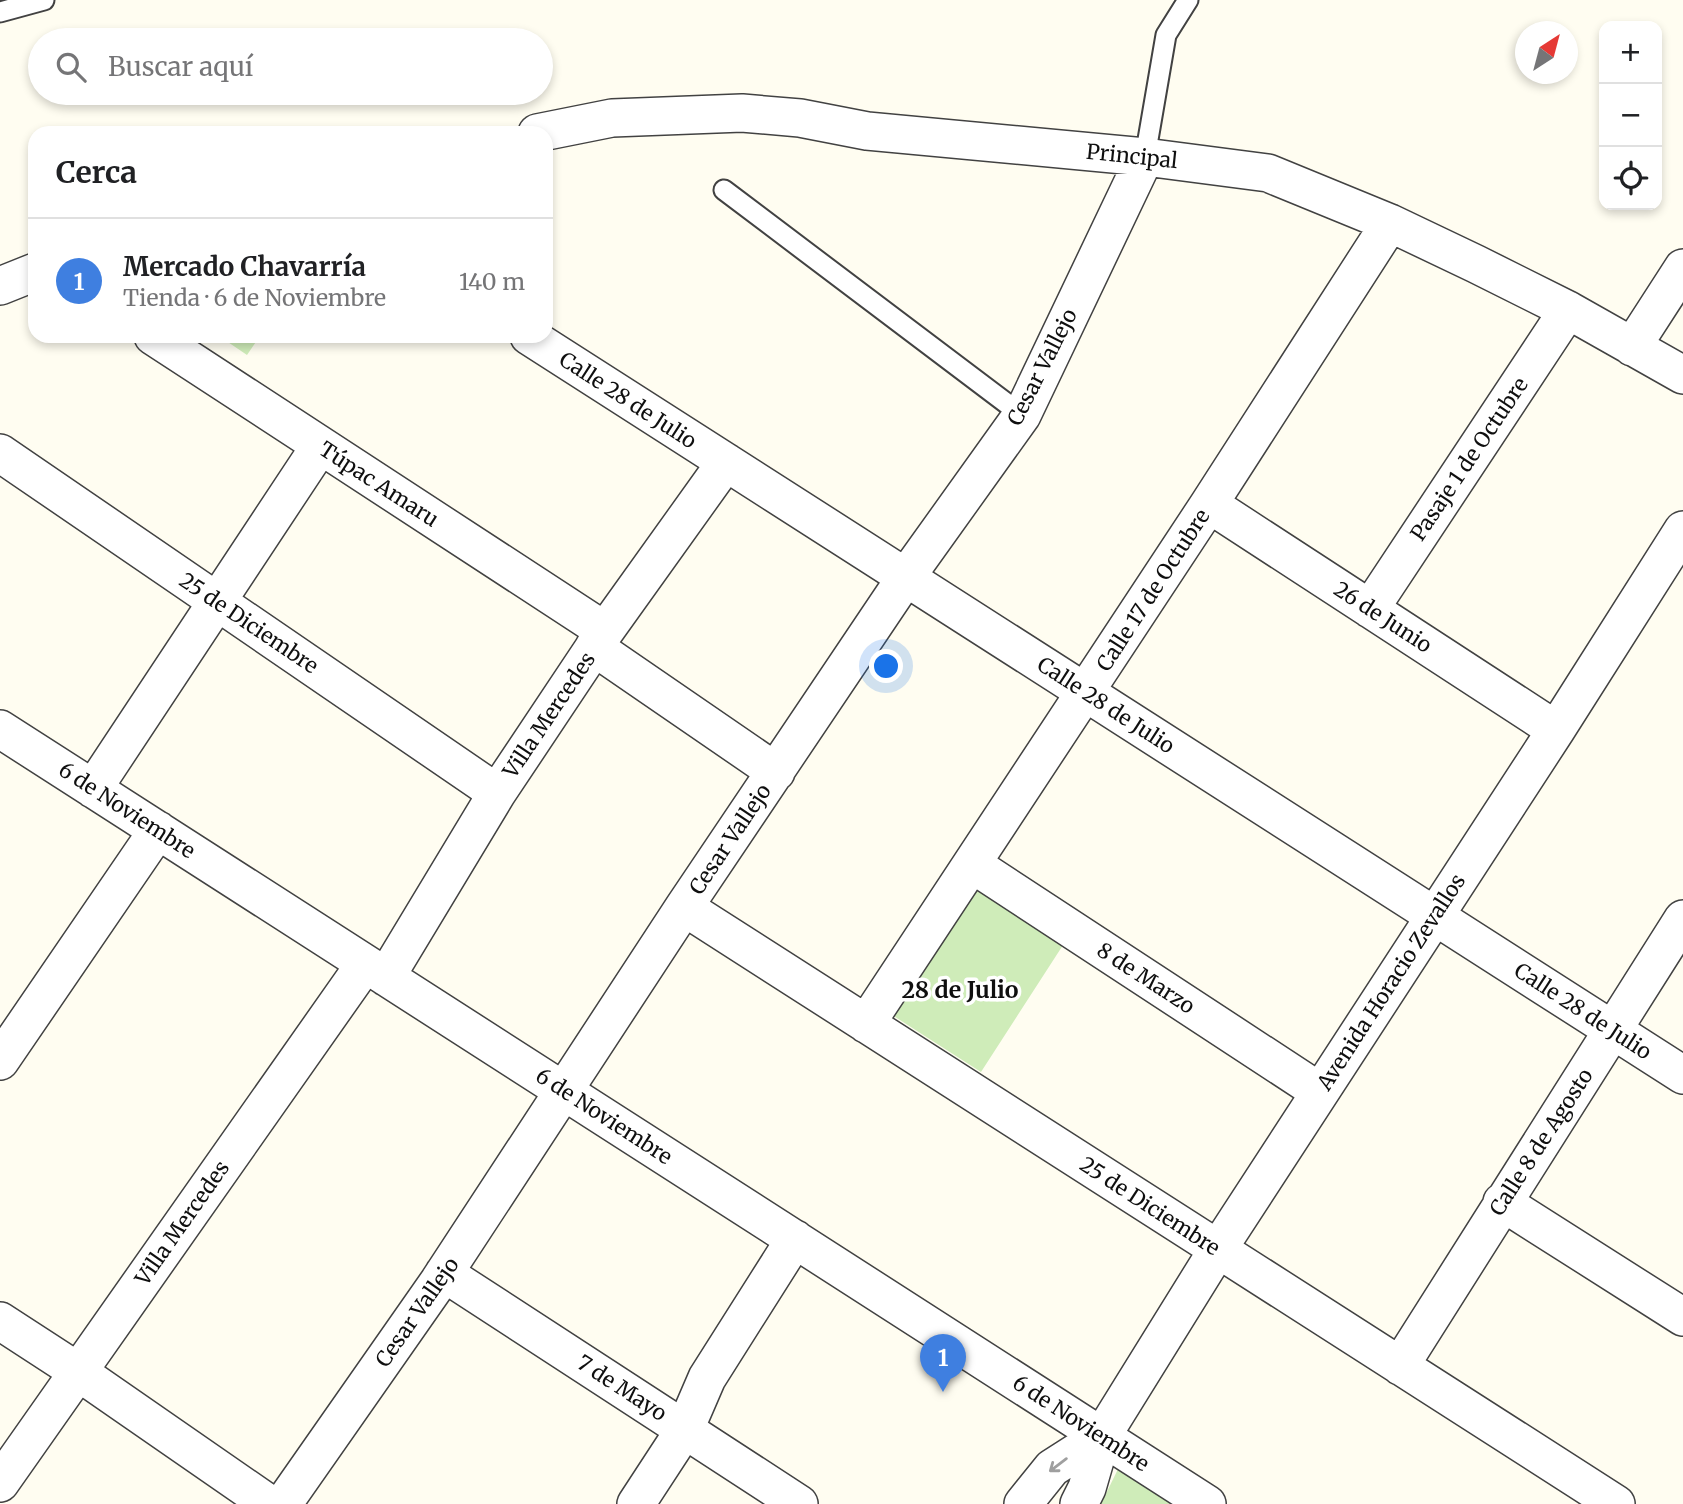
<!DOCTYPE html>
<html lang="es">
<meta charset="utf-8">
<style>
body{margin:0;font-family:Merriweather,serif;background:#f6f6f6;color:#202124}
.controls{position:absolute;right:21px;top:21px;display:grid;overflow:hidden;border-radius:14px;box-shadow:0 4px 10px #0003}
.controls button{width:63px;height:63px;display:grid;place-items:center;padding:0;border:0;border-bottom:2px solid #e0e0e0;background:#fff;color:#202124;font:35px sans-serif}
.compass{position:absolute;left:1515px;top:21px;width:63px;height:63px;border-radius:50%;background:#fff;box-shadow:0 4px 10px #0003;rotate:36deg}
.you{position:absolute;left:887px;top:667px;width:24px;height:24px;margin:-18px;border:5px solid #fff;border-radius:50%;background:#1a73e8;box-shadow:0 0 0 10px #1a73e833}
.badge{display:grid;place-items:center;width:46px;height:46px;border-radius:50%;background:#c72420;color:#fff;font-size:23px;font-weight:700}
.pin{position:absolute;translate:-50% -58px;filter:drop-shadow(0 2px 4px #0008)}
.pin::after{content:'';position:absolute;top:37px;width:24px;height:21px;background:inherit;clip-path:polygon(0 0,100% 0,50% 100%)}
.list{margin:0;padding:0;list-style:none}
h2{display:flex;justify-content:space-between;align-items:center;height:91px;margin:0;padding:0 28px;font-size:30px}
h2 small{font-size:23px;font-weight:400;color:#757577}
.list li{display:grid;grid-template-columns:46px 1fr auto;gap:21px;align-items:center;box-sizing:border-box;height:126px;padding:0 28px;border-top:2px solid #e0e0e0}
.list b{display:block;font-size:26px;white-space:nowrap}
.list p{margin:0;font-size:23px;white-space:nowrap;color:#757577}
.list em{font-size:23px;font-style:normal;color:#757577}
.icon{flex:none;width:38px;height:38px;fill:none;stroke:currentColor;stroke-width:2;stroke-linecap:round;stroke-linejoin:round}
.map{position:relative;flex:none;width:1683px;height:1504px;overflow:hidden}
.search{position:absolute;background:#fff;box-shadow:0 4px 10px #0003;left:28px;top:28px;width:525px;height:77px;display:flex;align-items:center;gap:18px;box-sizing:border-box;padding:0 24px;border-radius:38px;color:#757577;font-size:26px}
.panel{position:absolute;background:#fff;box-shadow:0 4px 10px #0003;left:28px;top:126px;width:525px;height:217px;border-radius:21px}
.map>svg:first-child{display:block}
.green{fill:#cfecb9}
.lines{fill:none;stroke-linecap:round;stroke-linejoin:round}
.lane-casing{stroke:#424242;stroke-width:23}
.street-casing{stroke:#424242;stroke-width:40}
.lane{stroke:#fff;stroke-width:19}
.street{stroke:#fff;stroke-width:37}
.oneway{stroke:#9f9f9f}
.labels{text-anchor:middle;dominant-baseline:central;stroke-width:7;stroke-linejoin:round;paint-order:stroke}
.street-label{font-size:21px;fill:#0f0f0f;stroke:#fff}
.neighbourhood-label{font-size:23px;font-weight:bold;fill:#0f0f0f;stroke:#fff}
</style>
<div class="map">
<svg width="1683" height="1504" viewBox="0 0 1683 1504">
<rect width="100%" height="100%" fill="#fffdf1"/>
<path class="green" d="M219,336H260L247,355Z
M972,882L1065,942L981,1072L889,1013Z
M1118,1469L1172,1504H1101Z"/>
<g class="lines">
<defs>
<path id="lane" d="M0,12L44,0
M1145,157L1166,35L1188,0
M724,190L1022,415"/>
<path id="street" d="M537,133L612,118L742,113L800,118L867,131L1145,157L1268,173L1390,223L1476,264L1568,310L1683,375
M0,286L35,272
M153,336L605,631
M529,336L1683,1075
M1632,347L1683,268
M0,453L497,793
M1209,504L1556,730
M1370,609L1568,310
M594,647L776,772
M0,729L1207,1504
M93,789L320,446
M972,864L1320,1092
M684,907L1616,1504
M386,977L497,793L605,631L726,462
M866,1024L1209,504L1390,223
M0,1061L158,830
M1502,1202L1683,1317
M444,1273L799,1504
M0,1321L77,1371L269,1504
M1400,1366L1683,919
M0,1483L365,964
M283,1504L439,1281L684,907L906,577L1022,415L1145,157
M636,1504L685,1429L707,1378L795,1239
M1023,1504L1052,1468L1102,1436
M1079,1504L1087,1488L1102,1436L1218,1249L1556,730L1683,530"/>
</defs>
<use href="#lane" class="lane-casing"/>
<use href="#street" class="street-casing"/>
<use href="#lane" class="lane"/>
<use href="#street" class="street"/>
</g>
<defs><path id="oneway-shaft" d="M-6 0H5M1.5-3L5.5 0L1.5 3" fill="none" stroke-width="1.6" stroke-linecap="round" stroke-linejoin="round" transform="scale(1.75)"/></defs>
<use class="oneway" href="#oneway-shaft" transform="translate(1058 1465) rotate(143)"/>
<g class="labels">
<g class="street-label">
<text transform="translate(1132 156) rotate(6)">Principal</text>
<text transform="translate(1042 367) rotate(-63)">Cesar Vallejo</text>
<text transform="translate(628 400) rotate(33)">Calle 28 de Julio</text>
<text transform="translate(1469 459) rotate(-56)">Pasaje 1 de Octubre</text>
<text transform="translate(379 484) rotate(33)">Túpac Amaru</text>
<text transform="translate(1153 590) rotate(-57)">Calle 17 de Octubre</text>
<text transform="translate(1383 617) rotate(33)">26 de Junio</text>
<text transform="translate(249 623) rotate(34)">25 de Diciembre</text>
<text transform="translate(1106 705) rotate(33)">Calle 28 de Julio</text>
<text transform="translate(549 715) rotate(-56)">Villa Mercedes</text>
<text transform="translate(127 810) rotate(33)">6 de Noviembre</text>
<text transform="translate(730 839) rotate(-56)">Cesar Vallejo</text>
<text transform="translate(1146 978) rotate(33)">8 de Marzo</text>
<text transform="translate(1391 982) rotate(-57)">Avenida Horacio Zevallos</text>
<text transform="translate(1583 1011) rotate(33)">Calle 28 de Julio</text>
<text transform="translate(604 1116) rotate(33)">6 de Noviembre</text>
<text transform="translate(1541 1142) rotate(-57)">Calle 8 de Agosto</text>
<text transform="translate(1150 1206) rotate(33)">25 de Diciembre</text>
<text transform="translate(182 1223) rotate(-55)">Villa Mercedes</text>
<text transform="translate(417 1312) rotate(-55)">Cesar Vallejo</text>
<text transform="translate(622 1388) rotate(33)">7 de Mayo</text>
<text transform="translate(1081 1423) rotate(33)">6 de Noviembre</text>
</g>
<g class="neighbourhood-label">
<text x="960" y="989">28 de Julio</text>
</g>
</g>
</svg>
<div class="controls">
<button>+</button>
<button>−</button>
<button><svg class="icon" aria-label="locate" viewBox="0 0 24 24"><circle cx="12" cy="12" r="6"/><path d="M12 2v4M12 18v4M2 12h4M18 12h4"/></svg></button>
</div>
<svg class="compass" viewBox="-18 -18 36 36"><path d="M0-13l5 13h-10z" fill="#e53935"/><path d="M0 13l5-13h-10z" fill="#757577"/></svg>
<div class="you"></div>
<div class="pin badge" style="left:943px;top:1392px;background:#3f7fe0">1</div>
<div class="search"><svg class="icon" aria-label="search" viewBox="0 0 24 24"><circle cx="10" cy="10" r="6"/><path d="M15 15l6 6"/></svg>Buscar aquí</div>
<section class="panel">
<h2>Cerca<small></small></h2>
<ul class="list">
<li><span class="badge" style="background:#3f7fe0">1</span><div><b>Mercado Chavarría</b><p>Tienda · 6 de Noviembre</p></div><em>140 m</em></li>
</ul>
</section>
</div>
